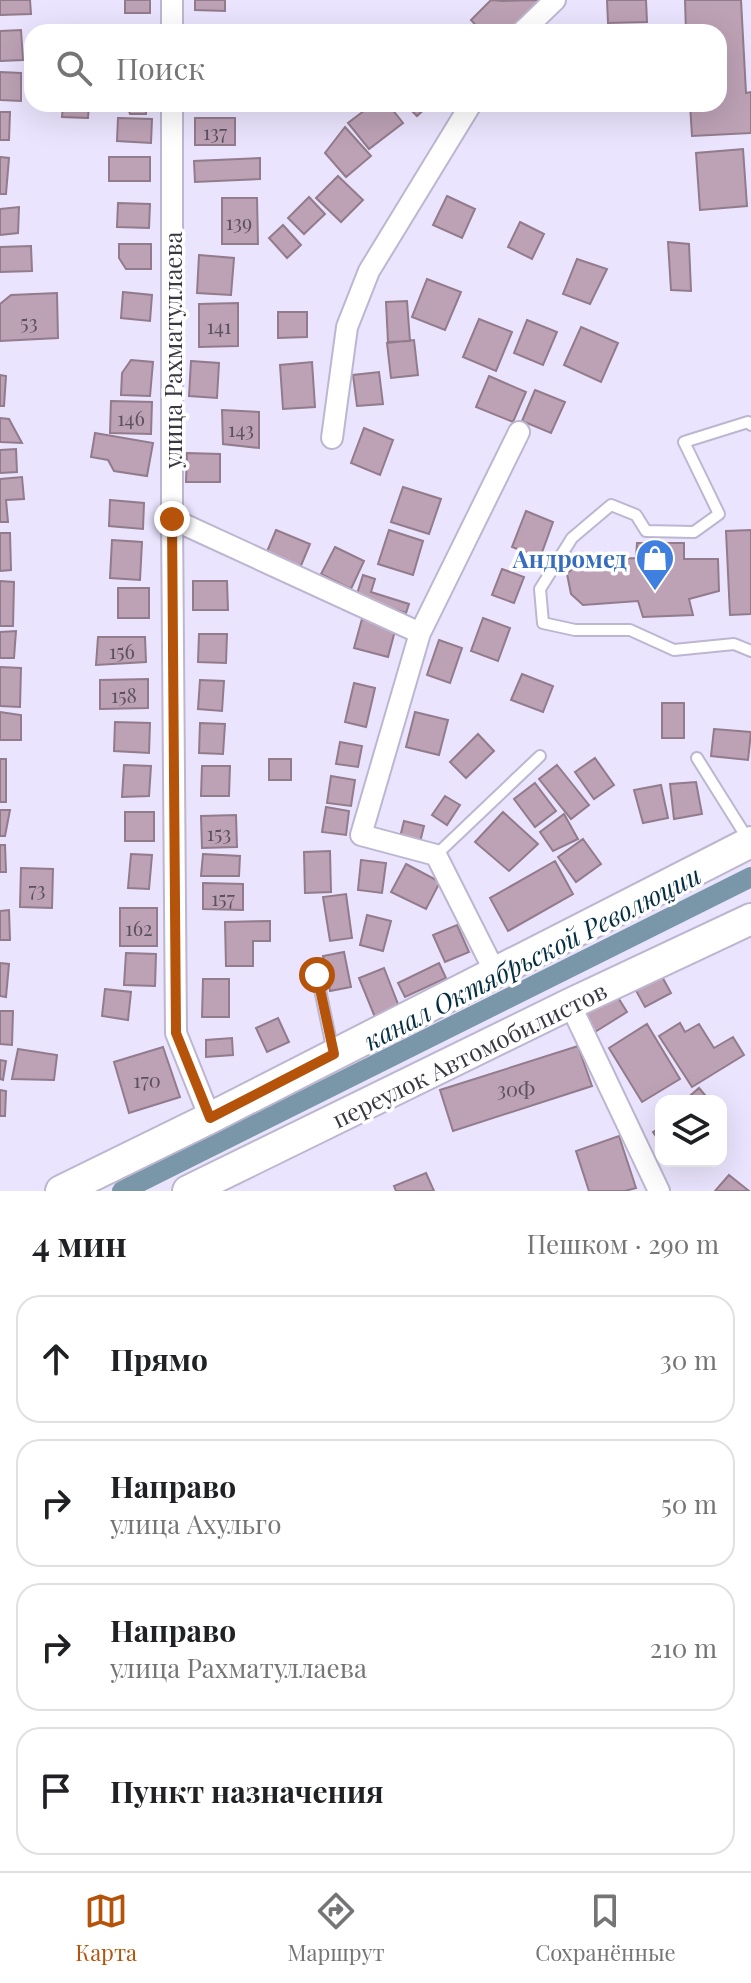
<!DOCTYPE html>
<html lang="ru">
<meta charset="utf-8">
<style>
body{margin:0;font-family:"Playfair Display",serif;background:#f6f6f6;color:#202124}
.controls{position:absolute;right:24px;bottom:24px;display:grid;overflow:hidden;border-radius:16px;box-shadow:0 8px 32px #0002}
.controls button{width:72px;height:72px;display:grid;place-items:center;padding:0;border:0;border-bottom:2px solid #e0e0e0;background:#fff;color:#202124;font:40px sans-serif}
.stop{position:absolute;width:24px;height:24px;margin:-18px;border:6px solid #b45309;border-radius:50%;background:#fff}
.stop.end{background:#b45309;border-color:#fff;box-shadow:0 2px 8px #0008}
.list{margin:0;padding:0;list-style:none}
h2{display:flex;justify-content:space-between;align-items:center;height:104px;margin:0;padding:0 32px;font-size:34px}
h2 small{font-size:26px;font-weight:400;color:#757577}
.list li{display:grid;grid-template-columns:52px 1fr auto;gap:24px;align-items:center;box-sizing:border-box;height:128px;margin:0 16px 16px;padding:0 16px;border:2px solid #e0e0e0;border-radius:24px}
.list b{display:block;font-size:30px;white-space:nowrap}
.list p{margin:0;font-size:26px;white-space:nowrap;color:#757577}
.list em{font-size:26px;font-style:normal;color:#757577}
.icon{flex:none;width:44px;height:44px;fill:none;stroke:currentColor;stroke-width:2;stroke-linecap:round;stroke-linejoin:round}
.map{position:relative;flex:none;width:751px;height:1191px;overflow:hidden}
.search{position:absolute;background:#fff;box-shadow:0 8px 32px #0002;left:24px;right:24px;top:24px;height:88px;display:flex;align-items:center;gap:20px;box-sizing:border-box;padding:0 28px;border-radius:24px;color:#757577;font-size:30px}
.sheet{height:680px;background:#fff}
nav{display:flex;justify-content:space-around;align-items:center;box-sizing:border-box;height:112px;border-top:2px solid #e0e0e0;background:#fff;font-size:22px;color:#757577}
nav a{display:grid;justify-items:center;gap:4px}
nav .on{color:#b45309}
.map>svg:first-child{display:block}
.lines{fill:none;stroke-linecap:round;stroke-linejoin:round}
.canal{stroke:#7997a8;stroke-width:20}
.building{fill:#bda1b5;stroke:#927b8b;stroke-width:2}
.lane-casing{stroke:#bdb6d0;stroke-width:14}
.street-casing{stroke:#bdb6d0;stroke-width:24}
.secondary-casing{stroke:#bdb6d0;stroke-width:34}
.lane{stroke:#fff;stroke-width:10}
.street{stroke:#fff;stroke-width:20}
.secondary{stroke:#fff;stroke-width:30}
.route{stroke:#b45309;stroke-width:10}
.labels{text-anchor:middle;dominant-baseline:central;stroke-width:7;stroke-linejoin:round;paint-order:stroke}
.number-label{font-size:20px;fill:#5b525f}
.street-label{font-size:24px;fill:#3a3842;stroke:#fff}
.shop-label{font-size:24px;font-weight:bold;fill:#366cbe;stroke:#fff;text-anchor:end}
.water-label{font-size:26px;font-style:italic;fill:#032e42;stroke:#fff}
</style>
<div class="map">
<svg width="751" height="1191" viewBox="0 0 751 1191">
<rect width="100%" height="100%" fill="#eae4fe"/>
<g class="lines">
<path class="canal" d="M122,1191L751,877"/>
</g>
<path class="building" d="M0,0H30L31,14L0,15Z
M125,0H150V13H125Z
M195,0H225V11L195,10Z
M491,0L503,1L541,0L513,32H482L471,20Z
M607,0H646L647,22L608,23Z
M685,0H741L746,93L751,92V133L692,136L690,104H719V32H686Z
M196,25L223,26V32H196Z
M117,26L148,27V32H117Z
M21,30L23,60L0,61V31Z
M0,72L21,73V101L0,100Z
M63,104H89L88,118L62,117Z
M121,104H146V114H130L127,105Z
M373,104H388L403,123L369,149L348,123Z
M405,104H430L417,116Z
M0,112H10L9,140H0Z
M118,118L152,119L151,143L117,141Z
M195,118H235V145H195Z
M345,127L371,156L346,177L325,153Z
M743,149L747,206L700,210L696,153Z
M0,157L9,158L6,194H0Z
M109,157H150V181H109Z
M260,158V179L195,182L194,161Z
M338,176L363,200L341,222L316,198Z
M447,196L475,209L462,238L433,225Z
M309,197L325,214L304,234L288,218Z
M222,198H257L258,244H222Z
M118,203L150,204L149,228L117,227Z
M19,207L18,233L0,235V209Z
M520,222L544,234L532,259L508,247Z
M283,225L301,245L287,258L269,238Z
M668,242L689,244L691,291L671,290Z
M119,244H151V269H126L119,258Z
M31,246L32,271L0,272V247Z
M199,255L234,258L231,295L197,293Z
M577,259L607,269L590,304L563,294Z
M427,279L461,292L445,330L412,317Z
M123,292L152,295L150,321L121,318Z
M57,293L58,338L0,341V304L11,295Z
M407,301L410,341L388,342L386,302Z
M238,303V346L199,347V304Z
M278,312H307V337L278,338Z
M479,319L512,332L496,371L463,357Z
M527,320L557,332L543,365L514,353Z
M581,327L618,343L601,382L564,365Z
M414,340L418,375L391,378L387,343Z
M131,360L153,362L150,396L121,395L122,373Z
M191,361L219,363L217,398L189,396Z
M312,362L315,407L283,409L280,365Z
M379,372L383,404L357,406L353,375Z
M0,375L6,376L4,406H0Z
M489,376L526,392L513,422L476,407Z
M535,390L565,402L551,433L522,421Z
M111,401L152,402L151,434L110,433Z
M222,410L259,412V448L223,444Z
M0,418L9,419L22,443L0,442Z
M364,428L393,440L380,475L351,463Z
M95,433L153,443L147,476L114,471L108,460L91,457Z
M16,449L17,472L0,473V450Z
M187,453L220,454V482H186Z
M22,477L24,499L6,500L8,522H0V479Z
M403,487L441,499L429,534L391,522Z
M110,500L144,503L143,529L109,526Z
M526,511L553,522L540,558L512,547Z
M276,530L310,544L300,568L266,554Z
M389,530L423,541L413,575L378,564Z
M751,530V614L730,615L726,531Z
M0,533H10L11,570L0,571Z
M112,540L142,542L140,580L110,578Z
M637,543H684V559H718L719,591L689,599L693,615L643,617L638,601L583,605L571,594L567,574L579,561L636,558Z
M335,547L364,561L351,589L321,574Z
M502,569L524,577L514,603L492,595Z
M363,575L375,579L371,592L409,604L406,613L356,597Z
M0,581L14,582L13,626H0Z
M193,581H227L228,610H193Z
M118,588H149V618H118Z
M483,618L510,628L498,661L471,651Z
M362,619L396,627L388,657L354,648Z
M16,631L14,658H0V632Z
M199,634H227L226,663L198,662Z
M98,637H145L146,662L96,665Z
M439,640L462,648L450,683L427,675Z
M0,667L21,668L20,707L0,706Z
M522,674L553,686L543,712L511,700Z
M148,679V708L100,709V680Z
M200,680L224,681L222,711L198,709Z
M354,683L375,688L366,727L345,722Z
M662,703H684V738H662Z
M0,712L21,715V740H0Z
M415,712L448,720L439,755L406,747Z
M115,722L150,723L149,753L114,751Z
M200,723L225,724L223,754L199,753Z
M714,729L751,732L748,760L711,756Z
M478,734L494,751L466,778L450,762Z
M340,742L362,746L358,767L336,764Z
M595,758L614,785L594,799L575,772Z
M0,759H6V802H0Z
M269,759H291V780H269Z
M124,765L151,766L149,796L122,797Z
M557,765L589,805L571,819L539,779Z
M202,766H230L229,796H201Z
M331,776L355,780L351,806L327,803Z
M696,782L702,814L674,819L670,784Z
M535,783L556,811L535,827L514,799Z
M661,785L668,818L643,823L634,790Z
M445,796L460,805L447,825L432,815Z
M326,807L349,811L346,835L322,832Z
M0,810H10L5,836H0Z
M125,812H154V841H125Z
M503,812L538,844L509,871L475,842Z
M564,814L578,839L553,851L540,832Z
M236,815L237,847L202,848L201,816Z
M404,821L424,826L420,842L400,837Z
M583,839L601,864L576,882L558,857Z
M0,845H5L6,872H0Z
M330,851L331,892L305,893L304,852Z
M131,854L152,855L149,889L128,888Z
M203,854L240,856L239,876H201Z
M361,860L386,863L382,893L358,890Z
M555,861L573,894L508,931L490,898Z
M406,864L440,882L426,909L391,892Z
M21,868L53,869L52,908L20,907Z
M203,883L243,884V910L203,909Z
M346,894L352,938L330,941L323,897Z
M120,908H157V946H120Z
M9,910L10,940H0V911Z
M367,915L391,921L383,951L360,945Z
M270,921V941H253V966H226L225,922Z
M457,925L469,952L445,962L433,935Z
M344,952L351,987L330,991L323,956Z
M126,953L156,954L155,986L124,985Z
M0,963L9,964L6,997L0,996Z
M439,963L446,978L405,997L398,983Z
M384,968L403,1017L379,1027L359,978Z
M659,971L671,993L645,1007L633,985Z
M203,979H229V1017H202Z
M105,989L131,992L128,1020L102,1016Z
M614,991L627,1012L595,1032L582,1012Z
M0,1011H13L12,1045L0,1044Z
M278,1018L289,1042L267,1052L256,1028Z
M680,1023L685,1032L699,1024L714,1048L733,1037L744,1055L692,1087L659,1036Z
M647,1024L680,1079L642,1102L609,1048Z
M232,1038L233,1055L206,1057V1040Z
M578,1046L592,1086L453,1131L440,1090Z
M163,1047L180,1097L129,1113L114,1062Z
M18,1049L57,1055L54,1080L12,1079Z
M0,1060L6,1061L3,1080L0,1079Z
M699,1088L710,1101H684Z
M0,1090L6,1091L5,1116H0Z
M661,1127V1144L653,1132Z
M619,1136L636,1188L625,1191H589L576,1151Z
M426,1173L434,1191H396L394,1186Z
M729,1175L749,1191H715Z"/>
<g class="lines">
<defs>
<path id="lane" d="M751,425L748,422L684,442L719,514L694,532L646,531L636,515L611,505L572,538L540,589L543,623L575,630H630L674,650L734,644L751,651
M697,758L749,841
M436,855L540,756
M317,975L333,1052"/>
<path id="street" d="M172,32V0
M522,32L555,0
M172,104V519L176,1033L210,1118
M332,438L347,327L369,271L471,104
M172,519L420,633
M495,972L436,855L361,835L420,633L519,432
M570,1004L659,1191"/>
<path id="secondary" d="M61,1191L210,1118L751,842
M188,1191L570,1004L751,919"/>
</defs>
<use href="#lane" class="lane-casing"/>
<use href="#street" class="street-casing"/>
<use href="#secondary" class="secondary-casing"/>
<use href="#lane" class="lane"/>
<use href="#street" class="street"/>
<use href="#secondary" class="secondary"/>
</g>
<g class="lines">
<path class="route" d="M172,519L176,1033L210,1118L334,1054L317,975"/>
</g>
<defs>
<symbol id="shop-pin" viewBox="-11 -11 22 30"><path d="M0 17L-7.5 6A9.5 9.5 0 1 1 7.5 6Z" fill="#3f7fe0" stroke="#fff"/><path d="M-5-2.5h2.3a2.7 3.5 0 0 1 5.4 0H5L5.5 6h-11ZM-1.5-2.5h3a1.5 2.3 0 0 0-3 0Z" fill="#fff"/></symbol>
</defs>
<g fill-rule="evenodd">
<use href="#shop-pin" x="633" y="536" width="44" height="60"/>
</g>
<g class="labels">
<g class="number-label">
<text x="215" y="131">137</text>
<text x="239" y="221">139</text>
<text x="29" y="321">53</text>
<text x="219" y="325">141</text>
<text x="131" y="417">146</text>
<text x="241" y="428">143</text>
<text x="122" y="650">156</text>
<text x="124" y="694">158</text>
<text x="219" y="832">153</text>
<text x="37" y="888">73</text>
<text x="223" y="897">157</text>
<text x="139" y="927">162</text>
<text x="147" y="1079">170</text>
<text x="516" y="1088">30Ф</text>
</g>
<g class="street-label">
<text transform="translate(172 350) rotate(-90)">улица Рахматуллаева</text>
<text transform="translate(469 1054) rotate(-26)">переулок Автомобилистов</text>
</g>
<g class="shop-label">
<text x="627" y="558">Андромед</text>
</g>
<g class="water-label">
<text transform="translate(532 957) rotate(-27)">канал Октябрьской Революции</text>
</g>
</g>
</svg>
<div class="controls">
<button><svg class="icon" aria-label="layers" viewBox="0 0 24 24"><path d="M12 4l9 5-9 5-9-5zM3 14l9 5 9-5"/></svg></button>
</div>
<div class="stop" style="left:317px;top:975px"></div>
<div class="stop end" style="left:172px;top:519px"></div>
<div class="search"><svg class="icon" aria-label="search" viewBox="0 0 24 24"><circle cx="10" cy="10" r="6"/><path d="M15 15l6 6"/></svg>Поиск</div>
</div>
<section class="sheet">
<h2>4 мин<small>Пешком · 290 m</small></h2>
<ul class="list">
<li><svg class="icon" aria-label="ahead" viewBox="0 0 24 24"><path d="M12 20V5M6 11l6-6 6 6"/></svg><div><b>Прямо</b></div><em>30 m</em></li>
<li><svg class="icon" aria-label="right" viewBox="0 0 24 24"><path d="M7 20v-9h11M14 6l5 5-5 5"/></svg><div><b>Направо</b><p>улица Ахульго</p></div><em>50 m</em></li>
<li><svg class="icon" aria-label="right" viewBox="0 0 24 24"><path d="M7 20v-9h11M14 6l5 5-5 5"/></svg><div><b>Направо</b><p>улица Рахматуллаева</p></div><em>210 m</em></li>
<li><svg class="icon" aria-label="arrive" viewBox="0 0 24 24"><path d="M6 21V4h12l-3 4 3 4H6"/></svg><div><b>Пункт назначения</b></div></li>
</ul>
</section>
<nav>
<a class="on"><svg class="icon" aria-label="map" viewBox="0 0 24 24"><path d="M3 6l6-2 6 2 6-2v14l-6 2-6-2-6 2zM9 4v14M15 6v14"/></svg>Карта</a>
<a><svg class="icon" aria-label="directions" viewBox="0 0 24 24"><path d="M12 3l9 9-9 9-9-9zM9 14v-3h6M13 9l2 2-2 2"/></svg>Маршрут</a>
<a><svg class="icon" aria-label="saved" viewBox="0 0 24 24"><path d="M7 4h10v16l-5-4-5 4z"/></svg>Сохранённые</a>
</nav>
